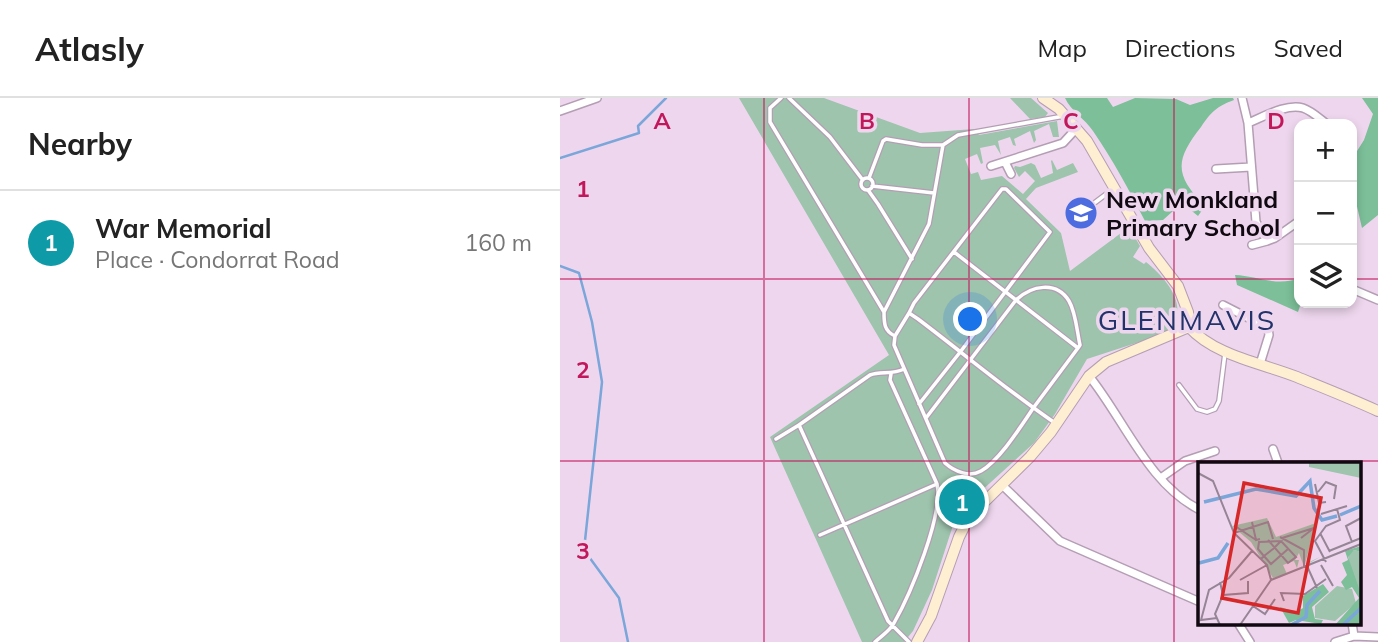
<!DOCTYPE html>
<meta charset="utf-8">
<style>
body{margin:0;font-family:Mulish,sans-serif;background:#f6f6f6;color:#222}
.controls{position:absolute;right:21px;top:21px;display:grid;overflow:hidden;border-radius:14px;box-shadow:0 4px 10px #0003}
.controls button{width:63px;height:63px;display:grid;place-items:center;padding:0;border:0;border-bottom:2px solid #e0e0e0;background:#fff;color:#222;font:35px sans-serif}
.you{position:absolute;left:411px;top:222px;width:24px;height:24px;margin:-18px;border:5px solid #fff;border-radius:50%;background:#1a73e8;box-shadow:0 0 0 10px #1a73e833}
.badge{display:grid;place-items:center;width:46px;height:46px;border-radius:50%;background:#4c6ce0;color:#fff;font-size:23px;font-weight:700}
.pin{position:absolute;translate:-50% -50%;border:4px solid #fff;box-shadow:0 2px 7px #0006}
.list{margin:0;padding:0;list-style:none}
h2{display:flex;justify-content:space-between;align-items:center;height:91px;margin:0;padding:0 28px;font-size:30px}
h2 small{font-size:23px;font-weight:400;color:#767676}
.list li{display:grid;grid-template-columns:46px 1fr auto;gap:21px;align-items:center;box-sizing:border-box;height:105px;padding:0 28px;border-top:2px solid #e0e0e0}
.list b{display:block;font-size:26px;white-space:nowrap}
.list p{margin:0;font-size:23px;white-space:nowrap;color:#767676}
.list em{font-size:23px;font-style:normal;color:#767676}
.icon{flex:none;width:38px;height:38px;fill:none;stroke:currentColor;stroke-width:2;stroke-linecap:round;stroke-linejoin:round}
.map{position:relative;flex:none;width:818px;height:544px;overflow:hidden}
header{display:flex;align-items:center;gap:42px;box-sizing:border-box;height:98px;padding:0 35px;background:#fff;border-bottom:2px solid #e0e0e0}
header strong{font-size:33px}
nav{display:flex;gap:38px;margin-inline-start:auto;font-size:24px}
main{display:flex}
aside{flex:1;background:#fff}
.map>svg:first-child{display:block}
.green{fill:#9ec4ad}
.forest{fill:#7cbf98}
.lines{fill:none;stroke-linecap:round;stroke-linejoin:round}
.stream{stroke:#7ba6d9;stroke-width:2.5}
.service-casing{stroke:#b49eb4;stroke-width:6}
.minor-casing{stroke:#b49eb4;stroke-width:10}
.secondary-casing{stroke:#b49eb4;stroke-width:12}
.service{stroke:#fff;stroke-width:3.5}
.minor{stroke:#fff;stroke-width:7}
.secondary{stroke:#feeed2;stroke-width:10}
.grid{fill:none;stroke:#c2185b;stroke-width:2;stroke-opacity:0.55}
.labels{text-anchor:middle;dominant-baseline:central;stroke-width:7;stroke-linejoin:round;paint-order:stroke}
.poi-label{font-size:24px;font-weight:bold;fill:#110911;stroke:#eed7ee;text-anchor:start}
.quarter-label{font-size:28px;letter-spacing:2px;fill:#22326a;stroke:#eed7ee}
.inset-river{fill:none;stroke:#7ba6d9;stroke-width:3.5}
.inset-road{fill:none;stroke:#968596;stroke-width:2}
.view{fill:#d62828;fill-opacity:0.15;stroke:#d62828;stroke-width:3.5}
.inset-edge{fill:none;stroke:#110911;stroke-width:3.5}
.grid-label{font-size:23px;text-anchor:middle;font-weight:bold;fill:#c2185b;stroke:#eed7ee;stroke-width:7;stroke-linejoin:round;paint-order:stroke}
</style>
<header>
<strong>Atlasly</strong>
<nav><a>Map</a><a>Directions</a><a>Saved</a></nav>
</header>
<main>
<aside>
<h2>Nearby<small></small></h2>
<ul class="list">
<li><span class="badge" style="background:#0f9aa8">1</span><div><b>War Memorial</b><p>Place · Condorrat Road</p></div><em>160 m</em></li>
</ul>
</aside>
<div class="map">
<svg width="818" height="544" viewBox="0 0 818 544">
<rect width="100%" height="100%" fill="#eed7ee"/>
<path class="green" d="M179,0H264L360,35L414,31L419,37L497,23L499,39H493L489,26L474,33L476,42L474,45L470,33L454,41L456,48L453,47L450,39L438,43L441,57L435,47L420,50L423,65L421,66L417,56L405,61L411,76L418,74L421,82L442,78L463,96L475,83L465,73L459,79L454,70L455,68L460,69L471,65L475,67L481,80L493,75L491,63L492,62L497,72L513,65L518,74L476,90L466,101L501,135L510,173L569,129L580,148L573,159L584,166L586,164C607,181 632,210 607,235L527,261L495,316L474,345L397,415L372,492L353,533L344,544H302L210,339L329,257Z
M450,0H471L488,15L485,19L470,21Z"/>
<path class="forest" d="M505,0H547L553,9L575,0L616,1L630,7L653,0H673L674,2C657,8 651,14 641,29C615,62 614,77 645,108L638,118L622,105L603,122L585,123C569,92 553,62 533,33C525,21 511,13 505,0Z
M802,0H818V117L802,130L792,87V61L804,42L813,16Z
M675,177C697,178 718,189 739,180V205H741L738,214L677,187Z"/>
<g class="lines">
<path class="stream" d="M0,60L79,35L78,28L106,0
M0,168L19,175L32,224L42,284L24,452L59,500L68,544"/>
<defs>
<path id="service" d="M221,0L210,10V24L324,214
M229,0L270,39L302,81
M301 86a6 6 0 1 1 12 0a6 6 0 1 1-12 0Z
M309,80L323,43L326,41L362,47H382
M312,88L374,95
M308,92L318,106L352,161
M533,106L553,91
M394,154L518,250L474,309C461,328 440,362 421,373C409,380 394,373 385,365L334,247L335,238L349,215L358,221C403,255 448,293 495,325
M349,215L354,205L442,91H446L490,134L401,253L359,306
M335,238C324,233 324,225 324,214L369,126L383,47L398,37L504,18
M344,271C332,277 321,273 310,277L239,327L328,523L349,544
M619,287L637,311L647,314L655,311L659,303L665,255
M366,320L456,202C471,188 496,182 509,203C516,215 517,234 520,247L518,250
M216,341L239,327
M260,437L377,386L330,282L331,276
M315,544C321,538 330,533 334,525C350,497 384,416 377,386"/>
<path id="minor" d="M682,0L688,25L696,124L707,143L715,140L739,123
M0,13L37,0
M688,25C703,19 727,5 743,10C752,13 760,21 767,26
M445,64L451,76
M431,68L503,45L515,32
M656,71L691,69
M692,147L707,143
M792,191L818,202
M663,207L708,230L709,237L700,266
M529,278C564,321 588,386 640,412
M713,351L718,365
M602,379L625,363L655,353
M442,387L500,443L640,504
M678,525L690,544
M792,525L794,538
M775,544L794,538L818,539"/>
<path id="secondary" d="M483,0L499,11L527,43L589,150L618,188L628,214L629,229
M629,229C655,258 702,265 737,279C764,290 792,301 818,313
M357,544L371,518L399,439L409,419L470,359L491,334L529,278L546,264L629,229"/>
</defs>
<use href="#service" class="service-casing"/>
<use href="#minor" class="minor-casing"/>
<use href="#secondary" class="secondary-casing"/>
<use href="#service" class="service"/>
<use href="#minor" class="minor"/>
<use href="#secondary" class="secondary"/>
</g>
<path class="grid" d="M204,0V544M409,0V544M614,0V544M0,181H739M792,181H818M0,363H818"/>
<defs>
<symbol id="school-disc" viewBox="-11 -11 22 22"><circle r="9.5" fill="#4c6ce0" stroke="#eed7ee"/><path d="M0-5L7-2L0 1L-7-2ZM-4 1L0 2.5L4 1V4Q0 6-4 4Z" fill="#fff"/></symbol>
</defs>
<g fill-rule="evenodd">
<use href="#school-disc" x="502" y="96" width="38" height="38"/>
</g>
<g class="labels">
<g class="poi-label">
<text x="546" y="101">New Monkland<tspan x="546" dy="28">Primary School</tspan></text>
</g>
<g class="quarter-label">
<text x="627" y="221">GLENMAVIS</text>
</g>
</g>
<g transform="translate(638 364)">
<rect width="163" height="163" fill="#eed7ee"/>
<path d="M111,0H163V16L111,5ZM69,56L78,75L118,61L107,102L122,95L110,102H105L101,91L97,98H101L99,106L96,99L85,103L89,112L75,116L53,80L34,64ZM156,88L163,90V132L153,112L150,93ZM139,124L154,127L158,141L137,159L117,156V144Z" fill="#9ec4ad"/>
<path d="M163,84V90L156,88L150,95L163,132V163H137L161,136L154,125L148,128L143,120L149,113L144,101L150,98L147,89ZM125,122L131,130L114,145L117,157L125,158L123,162L98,158L91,161L82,145L98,150L105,146V134Z" fill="#7cbf98"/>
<path class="inset-river" d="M6,40L58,27L98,34L112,19L116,46L124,58L139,54M142,53L163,44M1,101L20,96L30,81M93,163L108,155L109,143L122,129M145,163L163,146"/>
<path class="inset-road" d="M0,11L15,19L36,71L69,103L73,118M117,22L121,41L128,40M120,30L128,20L138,24L136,37M123,52L149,44M54,60L58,78L62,77M37,64L58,78M36,71L70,60L75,77M122,71L132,90M82,75L106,88V105M84,76L116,66L103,76M70,78L90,101L98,95L83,79M154,80L148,64L163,56M131,89L163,76M63,97L66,94L75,87L83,79L61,80L60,87L65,93L66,94L73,102L90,87M128,100L117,79L128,64L142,58L139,47M123,103L135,124M109,104L119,126M42,118L69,103M73,118L163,82M22,120L25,133L17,152L22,163M25,133L50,131V119M86,139L83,131L107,132L128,117M55,144L67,152L77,137M19,156L3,158L11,128L31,116L54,89M42,163L73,118"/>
<path class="view" d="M46,21L123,36L100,151L24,136Z"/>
<rect width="163" height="163" class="inset-edge"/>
</g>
<g class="grid-label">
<text x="102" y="31">A</text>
<text x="307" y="31">B</text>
<text x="511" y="31">C</text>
<text x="716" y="31">D</text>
<text x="23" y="99">1</text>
<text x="23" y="280">2</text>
<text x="23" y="461">3</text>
</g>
</svg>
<div class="controls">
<button>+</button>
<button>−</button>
<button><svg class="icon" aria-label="layers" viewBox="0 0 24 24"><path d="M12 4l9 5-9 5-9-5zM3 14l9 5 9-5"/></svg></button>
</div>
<div class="you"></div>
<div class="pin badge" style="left:402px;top:404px;background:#0f9aa8">1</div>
</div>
</main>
